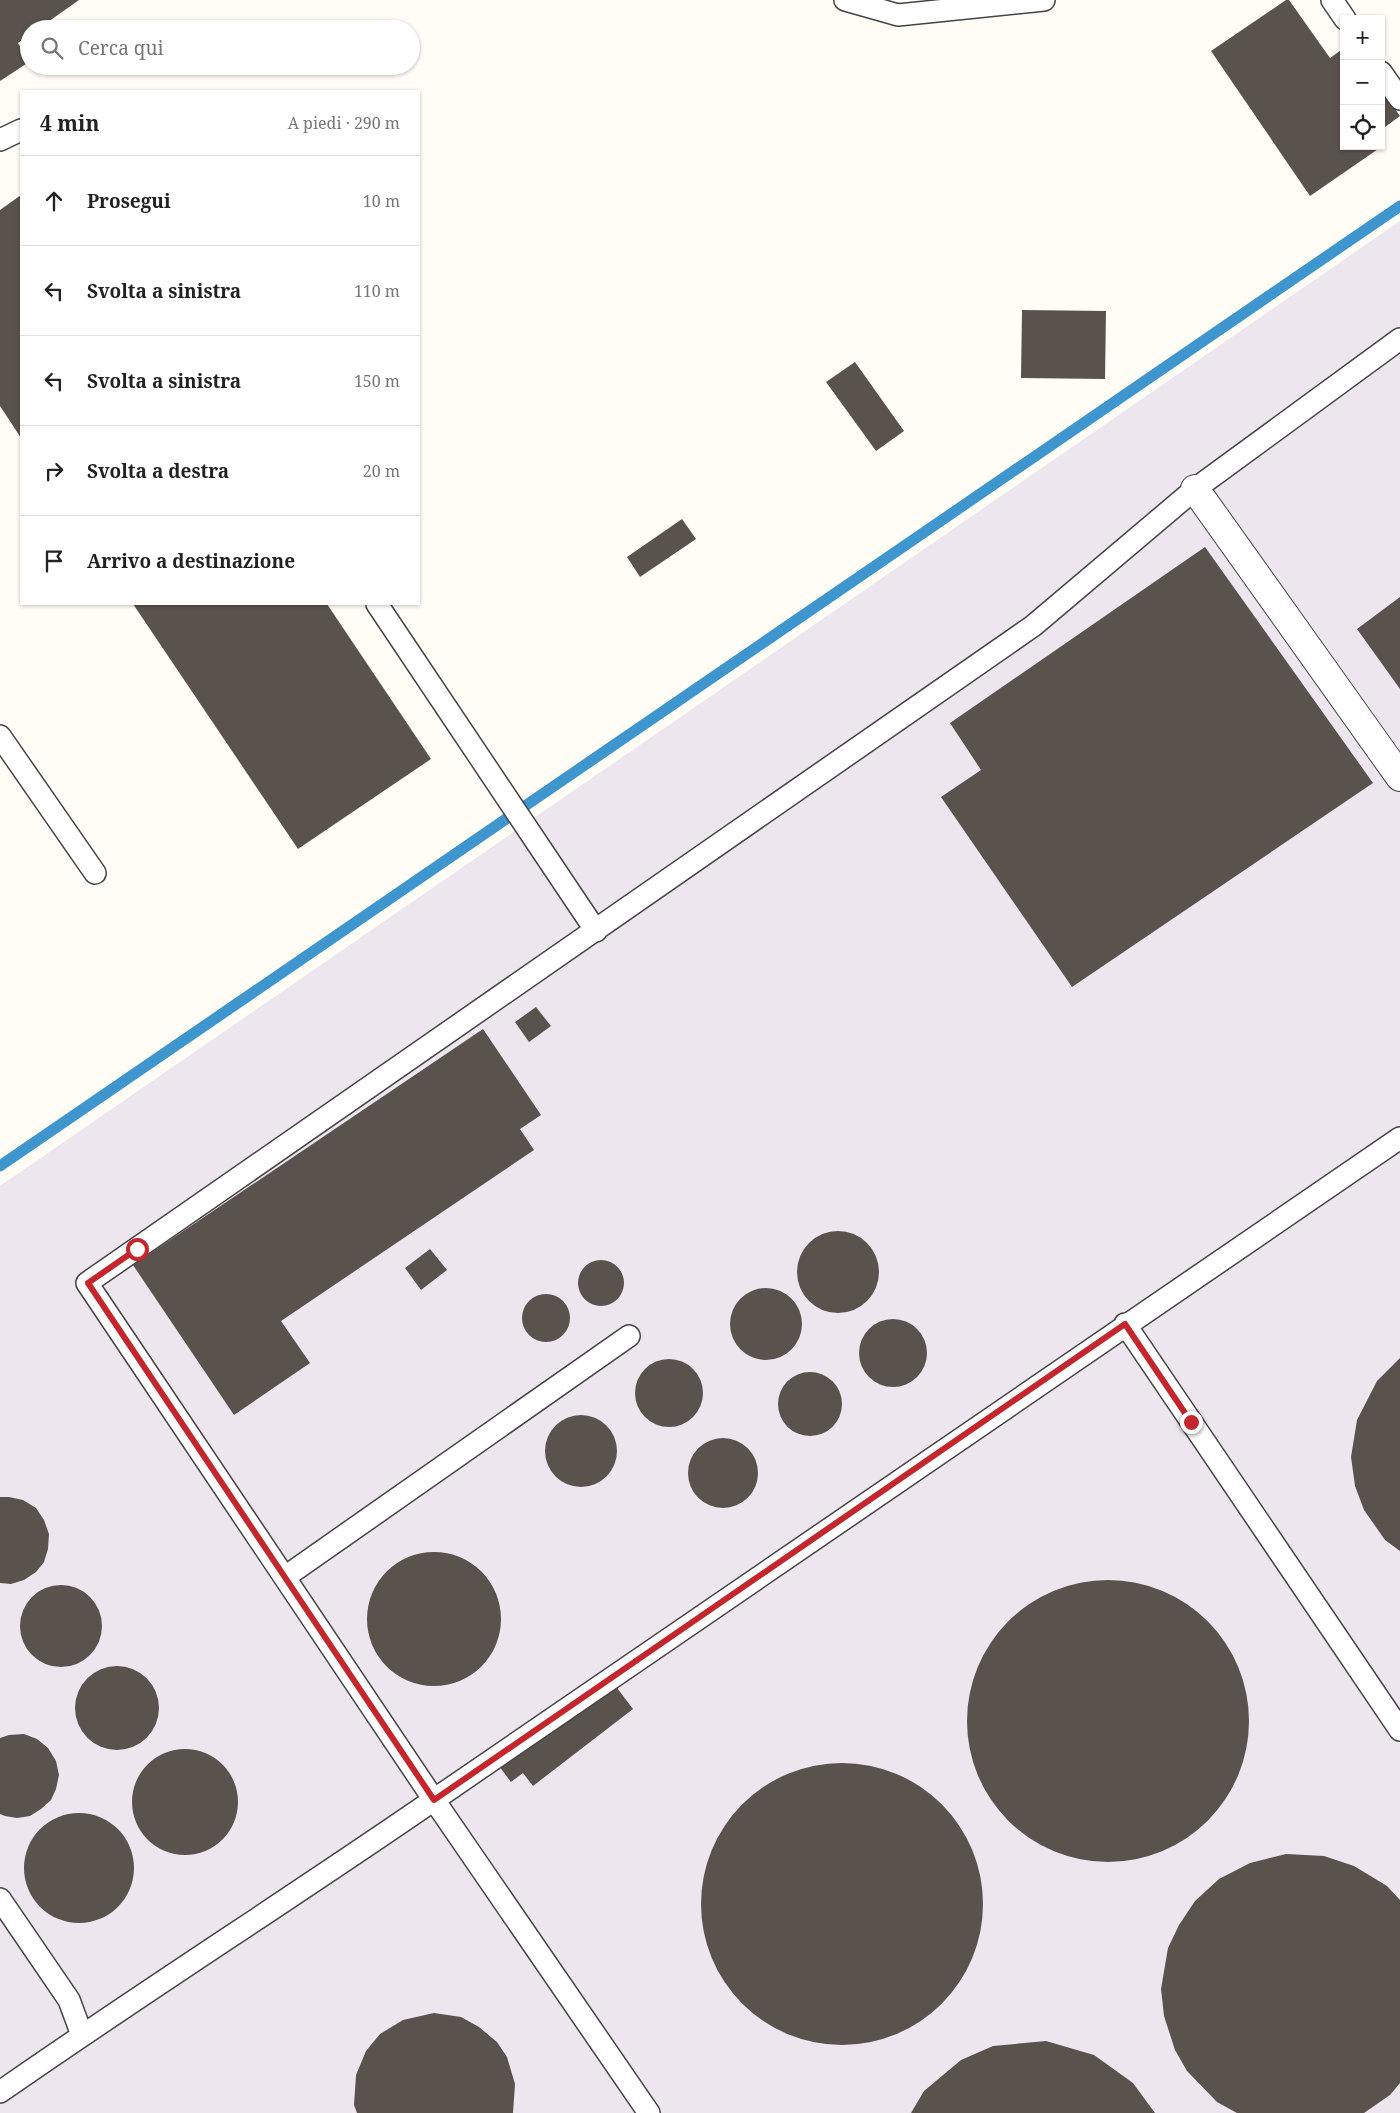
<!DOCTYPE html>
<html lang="it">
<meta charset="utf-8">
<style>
body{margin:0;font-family:"Noto Serif",serif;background:#f6f6f6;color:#222}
.controls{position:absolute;right:15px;top:15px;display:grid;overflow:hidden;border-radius:0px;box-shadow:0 1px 4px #0004}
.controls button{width:45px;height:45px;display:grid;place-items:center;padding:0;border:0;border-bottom:1px solid #e0e0e0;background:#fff;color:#222;font:25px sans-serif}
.stop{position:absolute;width:15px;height:15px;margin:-11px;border:4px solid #c4262e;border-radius:50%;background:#fff}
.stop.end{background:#c4262e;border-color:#fff;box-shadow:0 1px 5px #0008}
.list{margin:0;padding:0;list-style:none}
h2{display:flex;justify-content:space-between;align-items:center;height:65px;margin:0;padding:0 20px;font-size:21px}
h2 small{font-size:16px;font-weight:400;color:#767676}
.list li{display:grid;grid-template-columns:32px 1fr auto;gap:15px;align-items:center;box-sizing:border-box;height:90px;padding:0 20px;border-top:1px solid #e0e0e0}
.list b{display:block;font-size:19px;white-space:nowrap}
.list em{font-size:16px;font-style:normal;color:#767676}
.icon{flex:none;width:28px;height:28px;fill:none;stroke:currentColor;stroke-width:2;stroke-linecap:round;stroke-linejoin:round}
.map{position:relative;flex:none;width:1400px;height:2113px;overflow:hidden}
.search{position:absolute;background:#fff;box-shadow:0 1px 4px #0004;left:20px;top:20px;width:400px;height:55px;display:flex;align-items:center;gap:12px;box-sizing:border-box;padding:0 18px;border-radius:28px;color:#767676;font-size:19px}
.panel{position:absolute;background:#fff;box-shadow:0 1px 4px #0004;left:20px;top:90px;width:400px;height:515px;border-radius:0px}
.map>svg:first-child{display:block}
.industrial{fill:#eee6ef}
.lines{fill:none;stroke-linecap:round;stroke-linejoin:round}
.stream{stroke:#3f96cf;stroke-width:11}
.building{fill:#5a524d}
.lane-casing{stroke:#444;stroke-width:24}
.street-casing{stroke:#444;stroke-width:30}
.lane{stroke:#fff;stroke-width:21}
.street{stroke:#fff;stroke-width:28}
.route{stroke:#c4262e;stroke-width:6}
</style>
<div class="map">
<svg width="1400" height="2113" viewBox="0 0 1400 2113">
<rect width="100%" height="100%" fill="#fffdf5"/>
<path class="industrial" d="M1400,221V2113H0V1186Z"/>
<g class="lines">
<path class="stream" d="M0,1166L1400,206"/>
</g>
<path class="building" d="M0,0H79L38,29H29V35L18,43L29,62L0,81Z
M1286,0H1289L1330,58L1344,48V146H1381V141L1384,145L1310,196L1211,51Z
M1381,89L1400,116L1381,130Z
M21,195V438L0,406V210Z
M1022,310L1106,311L1105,379L1021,378Z
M855,362L904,431L876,451L826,382Z
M682,519L696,539L640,577L627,557Z
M1205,547L1373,783L1072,987L941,797L981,770L950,723Z
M1400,597V689L1357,629Z
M133,604H327L431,759L298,849Z
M536,1007L551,1026L529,1042L515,1022Z
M483,1029L541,1115L520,1129L534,1150L281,1321L310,1363L234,1415L133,1265Z
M797 1272a41 41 0 1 1 82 0a41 41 0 1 1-82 0Z
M430,1249L447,1270L421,1290L405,1268Z
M578 1283a23 23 0 1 1 46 0a23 23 0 1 1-46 0Z
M730 1324a36 36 0 1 1 72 0a36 36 0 1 1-72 0Z
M522 1318a24 24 0 1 1 48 0a24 24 0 1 1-48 0Z
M859 1353a34 34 0 1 1 68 0a34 34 0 1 1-68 0Z
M1400,1358V1551L1385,1540L1364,1510L1355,1486L1351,1457L1357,1420L1377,1381Z
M635 1393a34 34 0 1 1 68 0a34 34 0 1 1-68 0Z
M778 1404a32 32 0 1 1 64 0a32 32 0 1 1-64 0Z
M545 1451a36 36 0 1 1 72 0a36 36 0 1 1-72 0Z
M688 1473a35 35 0 1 1 70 0a35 35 0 1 1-70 0Z
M0,1497H9L23,1500L36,1508L44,1520L49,1534L48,1549L44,1562L36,1572L24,1580L11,1584L0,1583Z
M367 1619a67 67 0 1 1 134 0a67 67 0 1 1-134 0Z
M967 1721a141 141 0 1 1 282 0a141 141 0 1 1-282 0Z
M20 1626a41 41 0 1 1 82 0a41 41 0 1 1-82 0Z
M75 1708a42 42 0 1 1 84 0a42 42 0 1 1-84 0Z
M611,1680L633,1709L533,1786L523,1773L511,1782L499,1766Z
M24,1734L37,1739L48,1748L56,1761L59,1775L56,1789L51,1800L41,1809L30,1816L17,1818L5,1816L0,1814V1738L9,1735Z
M132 1802a53 53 0 1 1 106 0a53 53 0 1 1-106 0Z
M701 1904a141 141 0 1 1 282 0a141 141 0 1 1-282 0Z
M24 1868a55 55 0 1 1 110 0a55 55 0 1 1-110 0Z
M1286,1854L1324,1856L1354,1866L1387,1886L1400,1900V2083L1390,2095L1364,2113H1237L1217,2102L1187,2071L1175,2050L1164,2016L1161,1989L1168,1948L1179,1925L1195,1901L1219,1879L1250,1863Z
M434,2013L461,2017L479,2027L497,2042L507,2057L515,2084L513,2113H357L354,2105L356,2075L366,2051L380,2034L403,2020Z
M1046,2041L1094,2055L1133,2083L1155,2113H911L924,2091L961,2060L993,2046Z"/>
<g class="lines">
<defs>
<path id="lane" d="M845,0L898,15L1044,0
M1332,0L1345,19
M1381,72L1400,99
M0,140L21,130
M377,604L596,931
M0,736L95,873
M1125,1324L1400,1730
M285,1577L629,1336
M0,1899L69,2000L82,2035
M0,2092C145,1991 293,1897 438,1797C759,1578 1078,1356 1400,1138
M649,2113L434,1800L87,1283L1033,626L1195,489L1400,339"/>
<path id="street" d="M1195,489L1400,777"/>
</defs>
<use href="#lane" class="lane-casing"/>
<use href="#street" class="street-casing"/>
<use href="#lane" class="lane"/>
<use href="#street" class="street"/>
</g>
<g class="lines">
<path class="route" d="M137,1249L88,1283L434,1800L1125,1324L1191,1422"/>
</g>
</svg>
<div class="controls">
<button>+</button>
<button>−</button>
<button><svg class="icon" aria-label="locate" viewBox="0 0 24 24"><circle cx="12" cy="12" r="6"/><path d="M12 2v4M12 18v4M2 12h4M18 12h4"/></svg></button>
</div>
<div class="stop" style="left:137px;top:1249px"></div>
<div class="stop end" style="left:1191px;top:1422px"></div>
<div class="search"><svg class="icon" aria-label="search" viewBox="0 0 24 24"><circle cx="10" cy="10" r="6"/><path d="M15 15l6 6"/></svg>Cerca qui</div>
<section class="panel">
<h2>4 min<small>A piedi · 290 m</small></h2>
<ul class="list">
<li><svg class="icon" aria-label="ahead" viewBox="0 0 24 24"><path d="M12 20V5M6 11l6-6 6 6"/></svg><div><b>Prosegui</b></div><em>10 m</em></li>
<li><svg class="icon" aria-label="left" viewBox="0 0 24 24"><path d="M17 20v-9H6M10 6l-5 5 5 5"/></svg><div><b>Svolta a sinistra</b></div><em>110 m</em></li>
<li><svg class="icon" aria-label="left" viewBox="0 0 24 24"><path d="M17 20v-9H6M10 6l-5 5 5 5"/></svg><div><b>Svolta a sinistra</b></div><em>150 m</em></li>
<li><svg class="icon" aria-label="right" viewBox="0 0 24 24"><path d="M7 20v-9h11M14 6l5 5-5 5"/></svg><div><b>Svolta a destra</b></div><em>20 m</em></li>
<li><svg class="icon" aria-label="arrive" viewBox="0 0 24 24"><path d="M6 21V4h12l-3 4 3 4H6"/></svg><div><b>Arrivo a destinazione</b></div></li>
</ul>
</section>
</div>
